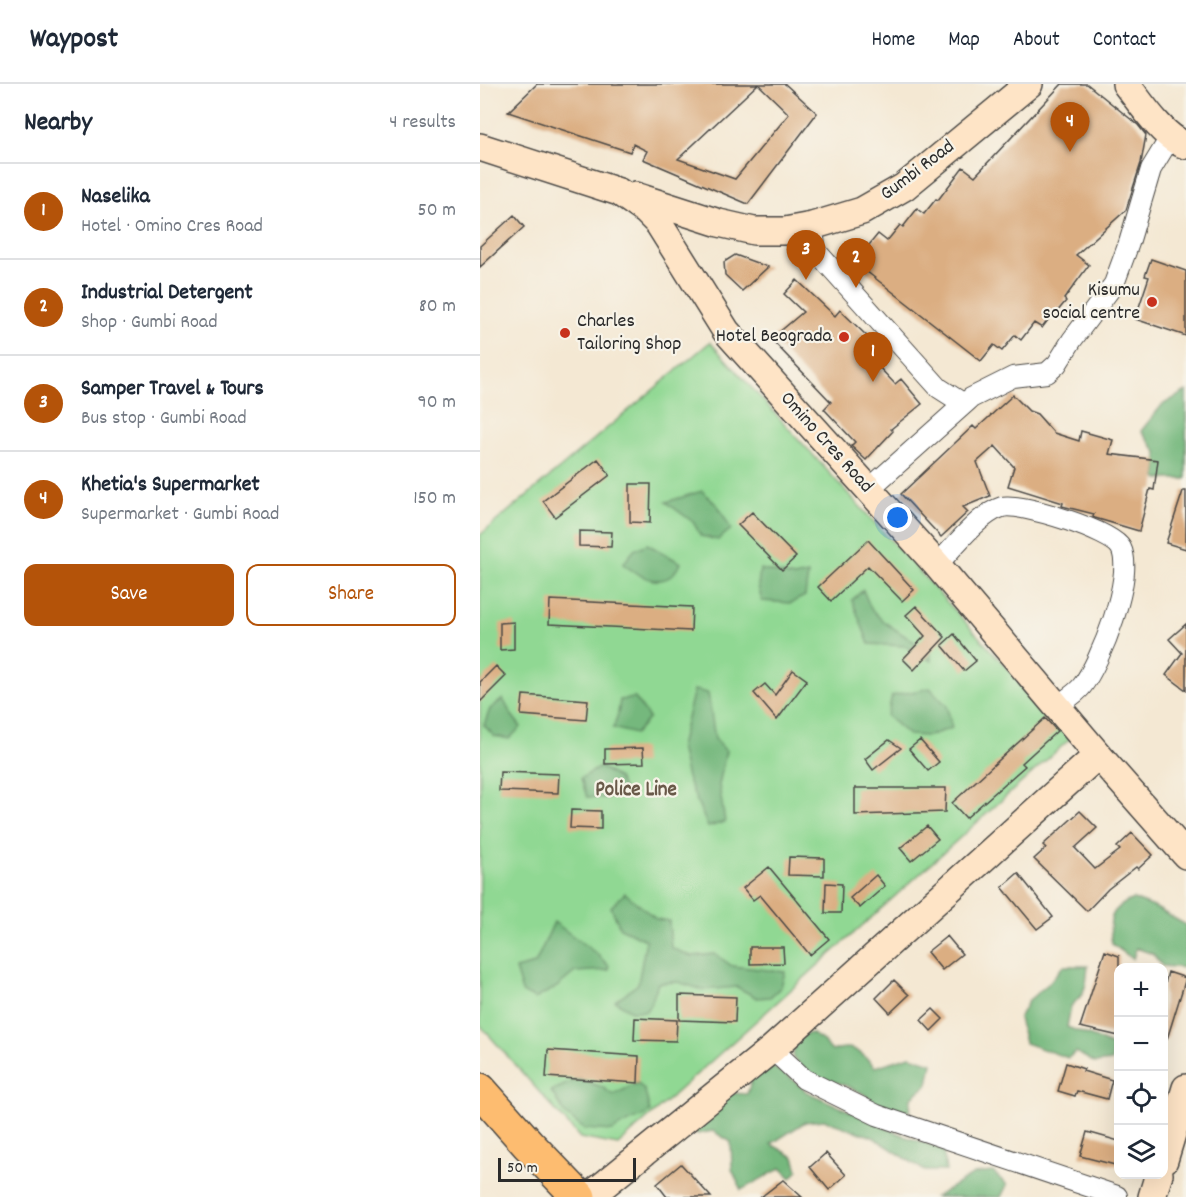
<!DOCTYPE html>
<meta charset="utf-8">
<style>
body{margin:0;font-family:Dekko,sans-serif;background:#f2f2f3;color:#1f2937}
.controls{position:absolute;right:18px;bottom:18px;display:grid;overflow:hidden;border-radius:12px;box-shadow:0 6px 24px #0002}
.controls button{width:54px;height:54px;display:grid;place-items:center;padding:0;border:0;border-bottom:2px solid #e0e1e3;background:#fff;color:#1f2937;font:30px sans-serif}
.scale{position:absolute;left:18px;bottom:15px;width:138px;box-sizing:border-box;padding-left:6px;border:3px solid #2b2b2b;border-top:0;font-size:16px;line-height:21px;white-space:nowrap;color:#2b2b2b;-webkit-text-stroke:4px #f7f3e8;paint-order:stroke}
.you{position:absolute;left:418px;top:434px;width:21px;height:21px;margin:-15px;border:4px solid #fff;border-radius:50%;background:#1a73e8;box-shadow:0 0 0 9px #1a73e833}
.badge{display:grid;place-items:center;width:39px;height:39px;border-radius:50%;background:#b45309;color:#fff;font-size:20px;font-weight:700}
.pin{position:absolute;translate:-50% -50px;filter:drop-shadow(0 2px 3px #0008)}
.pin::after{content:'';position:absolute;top:32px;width:21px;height:18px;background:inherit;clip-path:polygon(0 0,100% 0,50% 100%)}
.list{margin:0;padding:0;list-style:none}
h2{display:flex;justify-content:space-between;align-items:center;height:78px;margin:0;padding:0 24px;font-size:26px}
h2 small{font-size:20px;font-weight:400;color:#747a83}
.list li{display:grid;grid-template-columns:39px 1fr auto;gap:18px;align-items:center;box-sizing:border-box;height:96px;padding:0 24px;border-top:2px solid #e0e1e3}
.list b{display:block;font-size:22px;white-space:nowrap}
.list p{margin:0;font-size:20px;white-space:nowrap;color:#747a83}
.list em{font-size:20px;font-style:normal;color:#747a83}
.actions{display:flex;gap:12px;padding:18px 24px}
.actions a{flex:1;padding:14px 0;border:2px solid #b45309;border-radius:12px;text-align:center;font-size:21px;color:#b45309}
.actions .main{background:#b45309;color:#fff}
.icon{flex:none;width:33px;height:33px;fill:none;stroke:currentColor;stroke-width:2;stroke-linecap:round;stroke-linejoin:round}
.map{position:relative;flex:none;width:706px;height:1113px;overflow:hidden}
header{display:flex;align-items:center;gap:36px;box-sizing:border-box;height:84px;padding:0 30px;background:#fff;border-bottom:2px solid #e0e1e3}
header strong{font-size:28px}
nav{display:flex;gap:33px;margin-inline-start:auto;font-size:21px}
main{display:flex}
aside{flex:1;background:#fff}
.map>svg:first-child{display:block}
.green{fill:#90d893;stroke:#5e825f;stroke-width:1.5}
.forest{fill:#74b87d;stroke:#507254;stroke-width:1.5}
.building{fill:#dbae82;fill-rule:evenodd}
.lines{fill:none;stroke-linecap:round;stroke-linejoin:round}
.street-casing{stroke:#494744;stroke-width:22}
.secondary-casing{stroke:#494744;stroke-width:30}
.highway-casing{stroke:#494744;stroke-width:36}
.street{stroke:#fff;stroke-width:20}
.secondary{stroke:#fee4c6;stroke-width:27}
.highway{stroke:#fdbc70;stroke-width:33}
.poi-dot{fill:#c8321e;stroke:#f7f3e8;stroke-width:2}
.labels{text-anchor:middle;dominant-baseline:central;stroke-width:4.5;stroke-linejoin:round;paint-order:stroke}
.street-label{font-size:20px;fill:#2b2b2b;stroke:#f7f3e8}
.poi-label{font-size:20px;fill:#2b2b2b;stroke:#f7f3e8;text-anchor:end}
.neighbourhood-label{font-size:21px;font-weight:bold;fill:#695949;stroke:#f7f3e8}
</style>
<header>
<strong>Waypost</strong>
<nav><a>Home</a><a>Map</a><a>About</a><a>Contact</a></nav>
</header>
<main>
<aside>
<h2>Nearby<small>4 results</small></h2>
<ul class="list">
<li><span class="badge">1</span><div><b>Naselika</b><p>Hotel · Omino Cres Road</p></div><em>50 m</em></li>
<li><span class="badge">2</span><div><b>Industrial Detergent</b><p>Shop · Gumbi Road</p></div><em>80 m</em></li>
<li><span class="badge">3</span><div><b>Samper Travel &amp; Tours</b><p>Bus stop · Gumbi Road</p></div><em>90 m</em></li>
<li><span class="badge">4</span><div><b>Khetia's Supermarket</b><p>Supermarket · Gumbi Road</p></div><em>150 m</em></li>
</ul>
<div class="actions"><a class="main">Save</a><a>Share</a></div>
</aside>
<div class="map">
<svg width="706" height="1113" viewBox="0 0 706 1113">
<rect width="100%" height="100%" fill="#f7f3e8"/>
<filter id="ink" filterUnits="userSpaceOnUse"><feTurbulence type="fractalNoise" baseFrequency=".0167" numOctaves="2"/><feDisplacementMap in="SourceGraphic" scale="12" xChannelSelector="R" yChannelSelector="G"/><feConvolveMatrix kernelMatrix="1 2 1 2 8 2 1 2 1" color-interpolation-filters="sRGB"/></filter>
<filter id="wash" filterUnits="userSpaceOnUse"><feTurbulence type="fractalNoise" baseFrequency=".008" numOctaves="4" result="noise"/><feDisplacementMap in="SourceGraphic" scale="24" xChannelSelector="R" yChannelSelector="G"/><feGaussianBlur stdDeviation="1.35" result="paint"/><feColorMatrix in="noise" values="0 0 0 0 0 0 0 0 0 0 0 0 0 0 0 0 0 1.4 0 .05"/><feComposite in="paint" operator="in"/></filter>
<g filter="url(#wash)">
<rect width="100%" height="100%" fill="#f4e8d3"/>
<path class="green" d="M230,258L591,654L138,1061L100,1054L0,941V451Z"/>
<path class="forest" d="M706,307V395H677V368L661,347L682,321Z
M222,407L238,422L251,445L238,456L221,452L213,438L186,418Z
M167,460L201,479C198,482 196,488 192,491C177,504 156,490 143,480L154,466Z
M280,485L314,493L328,490L325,512L311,519L282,517L278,502Z
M383,506L391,525L404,538L451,569V577L425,562L389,560L372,516Z
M450,604L467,622L472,644L448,652L429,651L407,632L412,612Z
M214,606L228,609L235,655L246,667L239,701L245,738L228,743L207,694L200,663Z
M155,614L169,634L155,650L133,644L138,630L140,616Z
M23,615L31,630L41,643L29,655L14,652L4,641L10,625Z
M120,683L138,694L144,706L127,714L107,713L101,694Z
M145,809L176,835L189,837L191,864L211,872L235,870L252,882L305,888L301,903L290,913L277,914L257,903L223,906L198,898L178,899L172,917L166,927H151L135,917L158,900L166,856L140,844L131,823Z
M653,815L674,823L706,841V884L682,882L673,870L656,864L653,875L632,860C628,836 629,825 653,815Z
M74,838L117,870L129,882V886L95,888L77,903L55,915L42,908L35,885L55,880Z
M583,882H608L606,900L602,911L591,922L587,943L616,954L632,962V977L615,979L596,968L588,974L545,959L539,934L549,916L568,900Z
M331,949L342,956L352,967C373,959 381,968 395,983L430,972L452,979L448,1000L431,1014L430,1027L409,1028L382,1009L362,1000L331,992L313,974L315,953Z
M290,981L311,994L327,1008L427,1053L463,1065L466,1087H445L393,1053L344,1036L325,1038L291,1060L314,1073L318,1086L311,1094L301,1084L261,1106L252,1085L251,1058L233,1047L217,1050L212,1043L251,1009L267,1010L273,992Z
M98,995L122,1003L133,1011L158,999L165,1007L170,1028C158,1036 145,1037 133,1047L104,1045L85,1030L71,1007Z
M513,1088L527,1101L521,1113H455L494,1090Z"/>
<g id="blocks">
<path class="building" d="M57,0H305L337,29L268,120L163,75L167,67L153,60L150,68L28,28ZM278,0L309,30L255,95L198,75Z
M582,0H607L658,41L666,51L661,79L646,126L596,171L609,181L584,215L586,217L576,229L574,228L562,244L554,239L541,256L535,251L522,267L514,261L501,277L368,173L378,161L385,166L398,150L407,157L420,141L423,143L437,125L444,130L456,115L458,116L483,83L495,92Z
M34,131L44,143L0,183V162Z
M255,171L288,183L262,207L245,191L244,178Z
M671,175L706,187V252L655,235L669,193L665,192Z
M317,196L355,232L360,226L389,254L380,263L415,300L421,295L442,320L411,345L413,347L386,376L371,362L375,358L344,325L351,318L291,255L323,228L304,210Z
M533,311L549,327L557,330L574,349L599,357L601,347L633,356L629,370L678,376L674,406L670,405L659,447L615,434L613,433L614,430L582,422L583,419L528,402L534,383L515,362L497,378L510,412L483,423L488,428L461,453L421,410L493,342L496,345Z
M118,375L130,391L75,433L63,417Z
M150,400H171L170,439L150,438Z
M703,407H706V465L686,459Z
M272,428L316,473L302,486L258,441Z
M99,447L132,448L131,463L99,462Z
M388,456L434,506L422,517L388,482L351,517L338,503Z
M70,516L212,523L211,547L69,540Z
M436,522L465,553L434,586L423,575L445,552L426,531Z
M34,538V565L20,566V539Z
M706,540V606L686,591L702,569L689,555Z
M474,550L496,577L484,587L462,561Z
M16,582L26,592L0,618V598Z
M313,586L327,596L297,636L274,609L285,600L295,611Z
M43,611L108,616L106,636L41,631Z
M565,634L577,647L542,679L545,682L486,734L472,719Z
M409,656L421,664L393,686L385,675Z
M440,656L459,678L448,687L429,665Z
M163,664L164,679L125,680V665Z
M20,688L79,690L78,709L19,707Z
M375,704H466L465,728L375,731Z
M91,726L121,727V745L90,744Z
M600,727L617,744L595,764L615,785L640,766L637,763L652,749L673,771L658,785L656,783L628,805L607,827L554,775L566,764L563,761Z
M447,742L458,755L431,777L420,764Z
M309,773L344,774V792L308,791Z
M289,783L349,855L330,871L280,811L273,816L263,804Z
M538,789L573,833L557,845L522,803Z
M396,791L405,802L380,824L370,814Z
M346,799L362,800L361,829H345Z
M467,852L482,870L462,886L447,868Z
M270,863H303L304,879L270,880Z
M625,867L639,872V952L600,943Z
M688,888L706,894L687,955L684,954V903Z
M414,896L429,911L410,929L396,914Z
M199,911L256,913L255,938L199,936Z
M453,925L463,935L451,947L441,936Z
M155,934L197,936L196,957L154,956Z
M68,966L159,972L158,999L66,993Z
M586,979L604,985L603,987L632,996L627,1015L597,1007L595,1012L578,1007Z
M607,1048L639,1057V1082L600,1072Z
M346,1069L366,1091L349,1106L330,1083Z
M201,1080L231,1113H187L177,1100Z
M303,1096L322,1113H281Z"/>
</g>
</g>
<g filter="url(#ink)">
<use href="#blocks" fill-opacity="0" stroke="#494744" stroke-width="1.5"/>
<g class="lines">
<defs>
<path id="street" d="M332,142L336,167L459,304L484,320
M388,406L491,314L533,293L567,289L577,280L592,256L634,200L649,159L671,85L691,52
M457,481C473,464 499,430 522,423C540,418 632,447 641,464C655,492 620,579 602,602C596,610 585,616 577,622
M292,965L324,995L397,1031L637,1112"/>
<path id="secondary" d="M646,0C660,18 684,55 706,61
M0,63L139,108L166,127L179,140L246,247L457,481L618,671L706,771
M155,112L239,139L274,147H305L332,142L382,127L424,103L549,0
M684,1076L706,1004
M109,1113L292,965L618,671
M672,1113L679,1090"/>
<path id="highway" d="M0,1006L48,1060L99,1113"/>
</defs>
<use href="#street" class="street-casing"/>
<use href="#secondary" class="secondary-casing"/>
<use href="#highway" class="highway-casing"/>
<use href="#street" class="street"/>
<use href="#secondary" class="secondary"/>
<use href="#highway" class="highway"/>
</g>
</g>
<g class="poi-dot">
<circle cx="672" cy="218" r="6"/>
<circle cx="85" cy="249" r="6"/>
<circle cx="364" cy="253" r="6"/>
</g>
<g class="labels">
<g class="street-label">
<text transform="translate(438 87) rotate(-37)">Gumbi Road</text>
<text transform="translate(346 359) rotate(48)">Omino Cres Road</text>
</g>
<g class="poi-label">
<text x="660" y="207">Kisumu<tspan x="660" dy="23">social centre</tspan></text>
<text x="97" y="238" text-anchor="start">Charles<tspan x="97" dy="23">Tailoring Shop</tspan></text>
<text x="352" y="253">Hotel Beograda</text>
</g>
<g class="neighbourhood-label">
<text x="156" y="707">Police Line</text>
</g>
</g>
</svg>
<div class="controls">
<button>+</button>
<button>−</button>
<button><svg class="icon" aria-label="locate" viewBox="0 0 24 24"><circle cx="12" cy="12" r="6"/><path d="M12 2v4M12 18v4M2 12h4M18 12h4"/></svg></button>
<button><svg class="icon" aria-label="layers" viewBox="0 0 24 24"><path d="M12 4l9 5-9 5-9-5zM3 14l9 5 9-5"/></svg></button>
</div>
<div class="scale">50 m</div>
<div class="you"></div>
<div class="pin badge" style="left:393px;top:298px">1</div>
<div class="pin badge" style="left:376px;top:204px">2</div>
<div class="pin badge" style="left:326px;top:196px">3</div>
<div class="pin badge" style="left:590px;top:68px">4</div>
</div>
</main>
